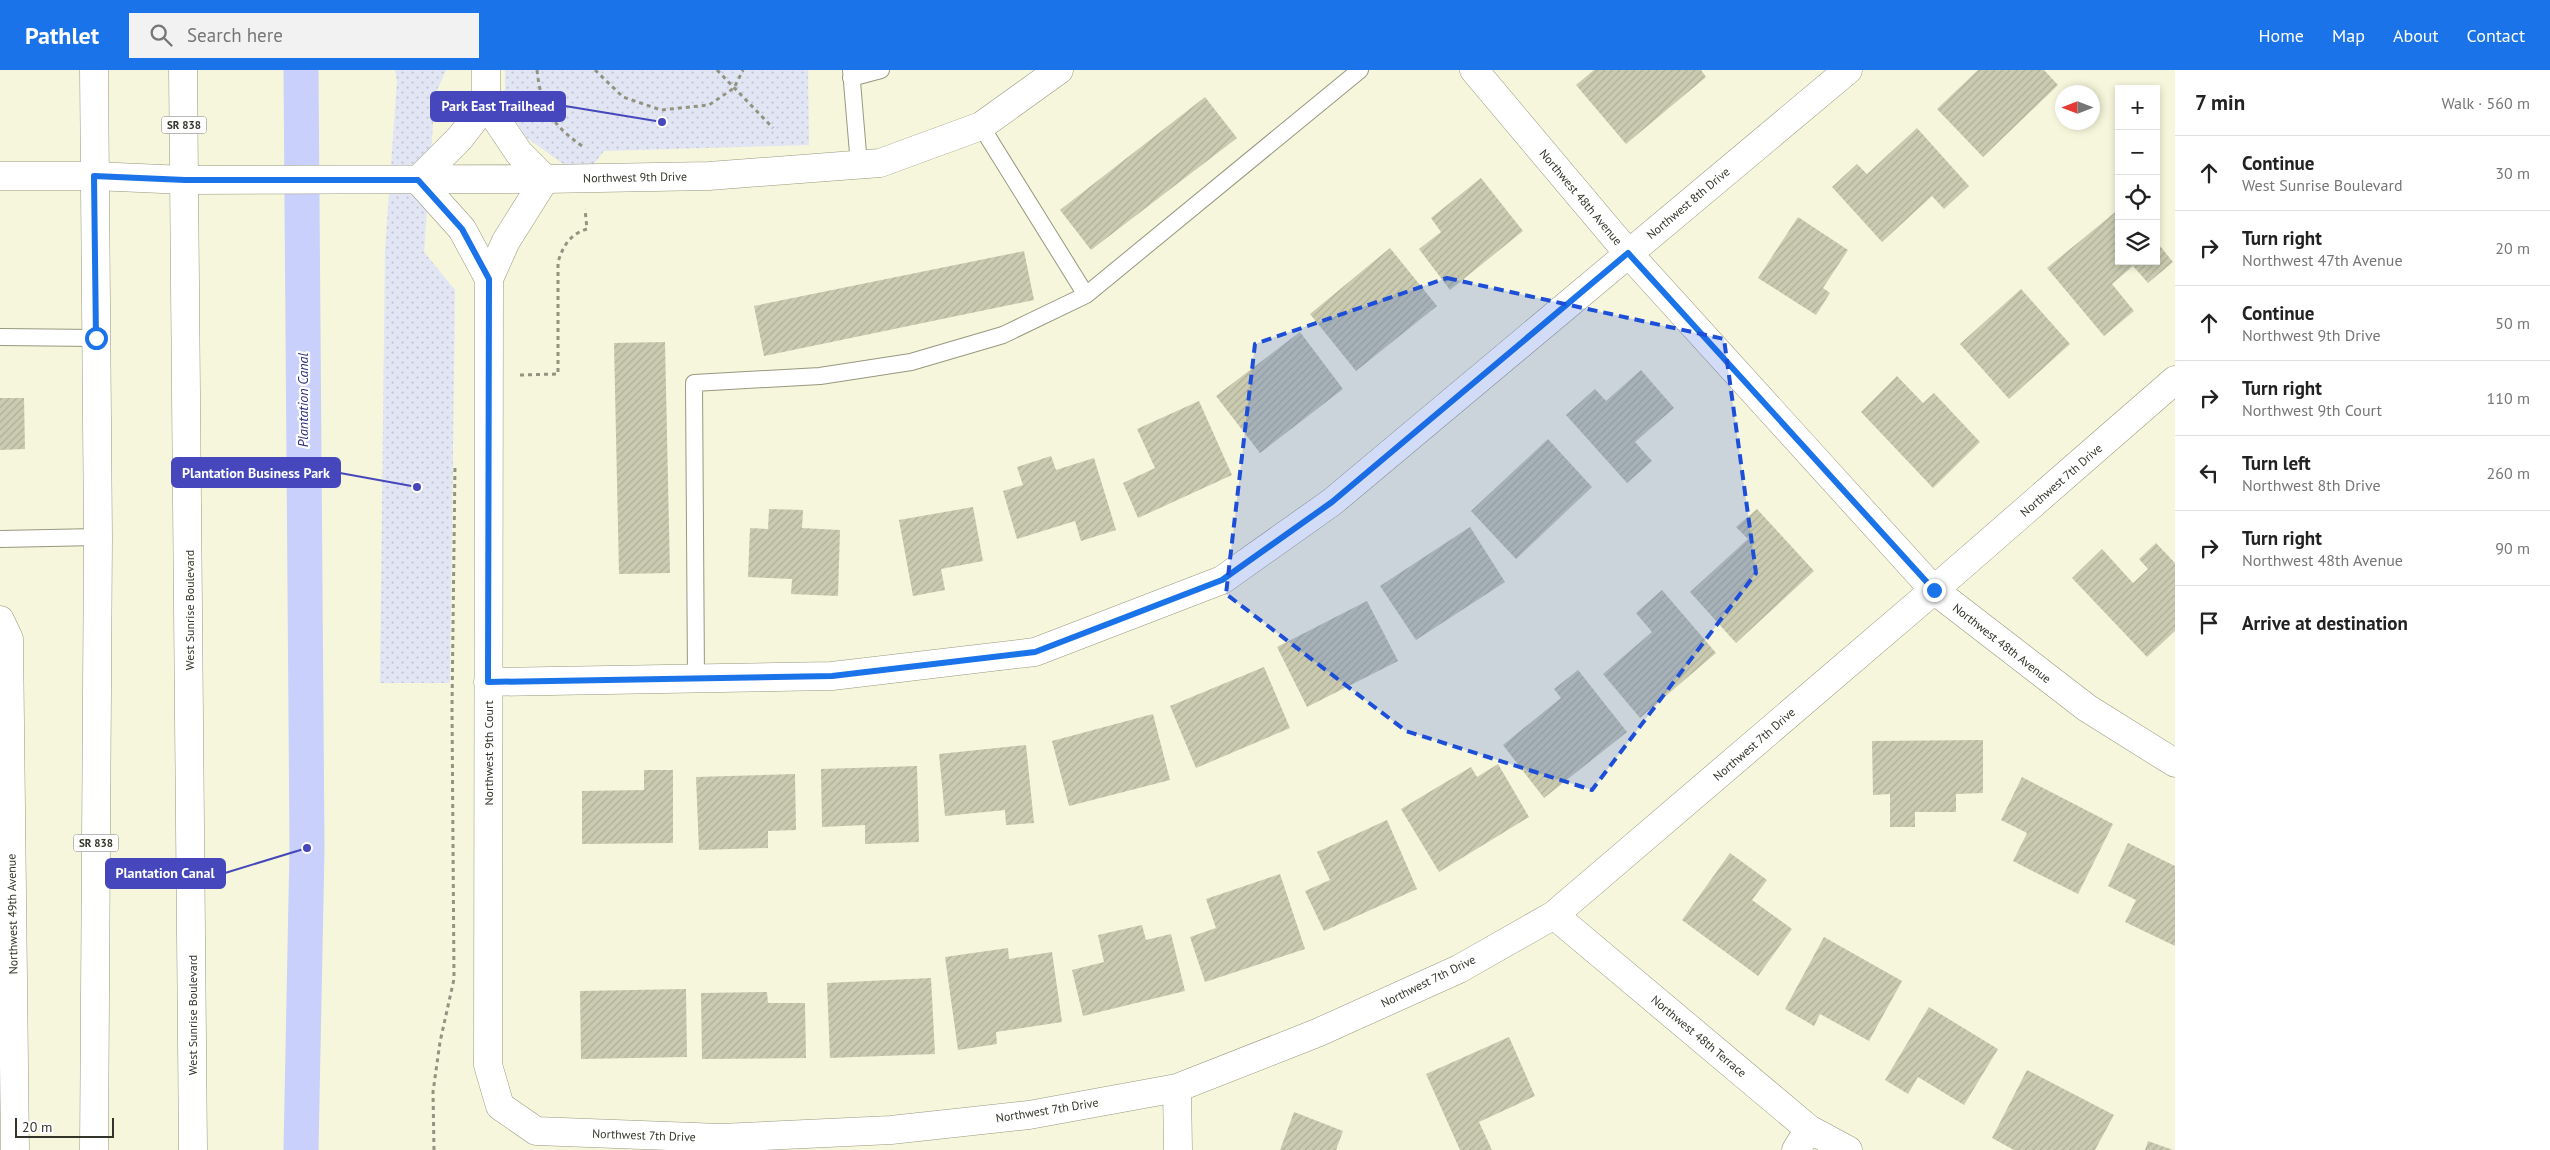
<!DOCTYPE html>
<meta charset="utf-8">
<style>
body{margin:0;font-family:"PT Sans",sans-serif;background:#f2f2f2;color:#222}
.controls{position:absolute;right:15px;top:15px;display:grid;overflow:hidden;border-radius:0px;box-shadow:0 2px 8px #0003}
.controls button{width:45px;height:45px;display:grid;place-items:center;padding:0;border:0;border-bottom:1px solid #e0e0e0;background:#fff;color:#222;font:25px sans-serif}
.compass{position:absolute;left:2055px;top:15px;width:45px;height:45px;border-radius:50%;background:#fff;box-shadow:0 2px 8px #0003;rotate:270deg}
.scale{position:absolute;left:15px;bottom:12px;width:99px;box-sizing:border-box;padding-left:5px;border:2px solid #34352a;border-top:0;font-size:14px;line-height:18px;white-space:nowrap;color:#34352a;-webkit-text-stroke:4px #fff;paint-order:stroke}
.stop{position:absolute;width:15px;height:15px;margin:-11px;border:4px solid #1a73e8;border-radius:50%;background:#fff}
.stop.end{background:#1a73e8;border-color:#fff;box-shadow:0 1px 5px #0008}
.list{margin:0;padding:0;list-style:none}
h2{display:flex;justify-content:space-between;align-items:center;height:65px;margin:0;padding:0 20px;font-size:21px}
h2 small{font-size:16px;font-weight:400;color:#767676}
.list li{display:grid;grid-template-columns:32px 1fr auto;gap:15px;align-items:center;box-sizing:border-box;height:75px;padding:0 20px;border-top:1px solid #e0e0e0}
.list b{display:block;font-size:19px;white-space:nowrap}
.list p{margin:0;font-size:16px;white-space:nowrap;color:#767676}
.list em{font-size:16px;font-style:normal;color:#767676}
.icon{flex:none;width:28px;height:28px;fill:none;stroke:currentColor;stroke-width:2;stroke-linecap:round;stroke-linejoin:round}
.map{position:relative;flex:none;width:2175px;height:1080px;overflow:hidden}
header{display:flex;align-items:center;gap:30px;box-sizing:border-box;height:70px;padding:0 25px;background:#1a73e8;color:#fff}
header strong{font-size:24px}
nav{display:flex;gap:28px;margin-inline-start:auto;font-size:18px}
.search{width:350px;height:45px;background:#f2f2f2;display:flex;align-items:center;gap:12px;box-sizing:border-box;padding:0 18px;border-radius:0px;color:#767676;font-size:19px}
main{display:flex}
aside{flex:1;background:#fff}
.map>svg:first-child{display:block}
.grass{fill:url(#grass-dots)}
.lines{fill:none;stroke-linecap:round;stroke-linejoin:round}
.canal{stroke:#c8d0fb;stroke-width:35}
.building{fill:url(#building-hatch)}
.service-casing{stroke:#97987f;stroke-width:18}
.minor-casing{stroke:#97987f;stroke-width:29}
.tertiary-casing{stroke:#97987f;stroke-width:29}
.primary-casing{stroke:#97987f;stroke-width:29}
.path{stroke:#929380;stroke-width:3;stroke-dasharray:4 4;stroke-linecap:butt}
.service{stroke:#fff;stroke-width:16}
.minor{stroke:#fff;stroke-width:28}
.tertiary{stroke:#fff;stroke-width:28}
.primary{stroke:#fff;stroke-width:28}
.route{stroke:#1a73e8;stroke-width:6}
.marked{fill:#1d4ed8;fill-opacity:0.2;stroke:#1d4ed8;stroke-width:4;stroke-dasharray:10 6;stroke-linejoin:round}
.labels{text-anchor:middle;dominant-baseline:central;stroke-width:4.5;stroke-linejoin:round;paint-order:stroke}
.shield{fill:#fff;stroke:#71726a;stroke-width:1}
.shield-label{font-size:11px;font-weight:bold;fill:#34352a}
.street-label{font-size:12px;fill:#34352a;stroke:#fff}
.water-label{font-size:14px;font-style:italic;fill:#2e3080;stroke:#fff}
.leader{fill:none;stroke:#4647bc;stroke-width:2}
.callout-dot{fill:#4647bc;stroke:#fff;stroke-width:2}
.callout{fill:#4647bc;stroke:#4647bc;stroke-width:2}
.callout-label{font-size:14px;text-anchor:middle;font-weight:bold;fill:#fff}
</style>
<header>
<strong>Pathlet</strong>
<div class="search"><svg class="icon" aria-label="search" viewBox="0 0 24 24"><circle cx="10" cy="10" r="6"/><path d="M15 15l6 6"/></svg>Search here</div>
<nav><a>Home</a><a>Map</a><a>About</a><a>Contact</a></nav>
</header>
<main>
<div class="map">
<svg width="2175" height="1080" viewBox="0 0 2175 1080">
<defs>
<pattern id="grass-dots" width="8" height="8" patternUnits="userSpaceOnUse" patternTransform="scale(1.25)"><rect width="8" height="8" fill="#e2e5f3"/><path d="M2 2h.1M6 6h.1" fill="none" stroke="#c2c5d0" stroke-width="1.8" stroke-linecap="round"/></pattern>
<pattern id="building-hatch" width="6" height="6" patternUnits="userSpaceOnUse" patternTransform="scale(1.25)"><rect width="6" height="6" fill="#cacbb1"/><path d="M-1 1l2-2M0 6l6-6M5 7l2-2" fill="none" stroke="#aeaf98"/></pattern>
</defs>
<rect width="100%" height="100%" fill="#f5f6db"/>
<path class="grass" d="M395,0H446L435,25L424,182L455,220L450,613H380L385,180L397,11Z
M505,0H808L809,75L604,81L583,108L527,68L505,35Z"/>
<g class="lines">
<path class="canal" d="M301,0L307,778L301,1080"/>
</g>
<path class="building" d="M1594,0H1701L1706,7L1626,74L1576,15Z
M1978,0H2044L2058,15L1983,87L1937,39Z
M1205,27L1237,68L1091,180L1060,140Z
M1917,58L1969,116L1944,139L1932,126L1882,172L1832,117L1857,94L1867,104Z
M1481,108L1523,161L1450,220L1419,179L1441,162L1431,148Z
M2119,139V191H2156V171L2173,192L2148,213L2133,196L2112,214L2134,241L2104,266L2047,198Z
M1798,147L1848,180L1823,218L1830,223L1816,245L1758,208Z
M1390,178L1437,236L1356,301L1310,244Z
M1024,181L1034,230L764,286L754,236Z
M2021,219L2070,274L2009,329L1960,274Z
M1300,262L1343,319L1260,383L1216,326Z
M665,272L670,503L619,504L614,273Z
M1641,300L1674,338L1635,372L1652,391L1627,413L1566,345L1595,319L1606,331Z
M1897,306L1923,333L1934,323L1980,372L1933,418L1861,342Z
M0,328H24L25,379L0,380Z
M1199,331L1232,405L1138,448L1123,413L1155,398L1137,359Z
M1548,369L1592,417L1516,489L1471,441Z
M1051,386L1056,400L1094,388L1116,460L1081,471L1075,451L1017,469L1003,421L1023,415L1017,397Z
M973,437L983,491L941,499L945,520L913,526L899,450Z
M769,439L803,440L802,458L840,460L838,526L791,524L792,509L748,507L750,458L768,459Z
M1757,439L1814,501L1736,573L1690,522L1748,469L1736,457Z
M1470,457L1505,512L1416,570L1380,516Z
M2156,473L2175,493V561L2147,587L2072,508L2102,479L2133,513L2148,499L2139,489Z
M1662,520L1716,583L1640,648L1603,604L1652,562L1636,543Z
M1367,531L1398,591L1307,637L1277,577Z
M1264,597L1290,658L1196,698L1170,636Z
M1578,600L1627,662L1544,728L1503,675L1561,628L1554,619Z
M1153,644L1170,710L1069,736L1052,671Z
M1983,670V723L1956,724V742H1915V757H1890V724L1873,725L1872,671Z
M1026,675L1034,753L1006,755L1005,740L945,746L939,684Z
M1498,694L1529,747L1439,802L1401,739L1471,697L1477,707Z
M917,696L919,772L865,774V755L822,757L821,699Z
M644,700H673V773L582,774V721L644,720Z
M795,704L796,760L768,761V778L699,780L696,707Z
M2022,707L2113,754L2078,824L2013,791L2027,763L2001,750Z
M1387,750L1417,819L1324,861L1305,821L1330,810L1317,782Z
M2128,773L2175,796V876L2125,852L2136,830L2108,816Z
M1730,783L1767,810L1752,830L1792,859L1758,906L1682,850Z
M1280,804L1305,879L1205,912L1190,867L1216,858L1206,829Z
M1142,855L1146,870L1171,864L1185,921L1083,946L1072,900L1104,892L1098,865Z
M1824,867L1902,911L1869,971L1820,944L1814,956L1785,939Z
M1008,878L1009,889L1052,882L1062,952L996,962L997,974L958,980L945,887Z
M931,908L935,984L830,988L827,913Z
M686,919L687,987L581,989L580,921Z
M767,922L768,933H805L806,988L702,989L701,923Z
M1929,937L1998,979L1964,1035L1918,1007L1908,1024L1885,1010Z
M1509,967L1535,1026L1479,1052L1492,1080H1460L1426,1004Z
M2027,1000L2114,1045L2095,1080H2014L1992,1068Z
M1294,1042L1343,1061L1336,1080H1280Z
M2148,1071L2173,1080H2145Z"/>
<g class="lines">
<defs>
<path id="service" d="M851,0L859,95
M851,8L881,0
M1086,225L1360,0
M0,267L96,268
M0,469L98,467
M696,608L694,313L820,306L911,292L1003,265L1086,225L981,56"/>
<path id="minor" d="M1474,0L1628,183L1934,520L2087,638L2175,693
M545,109L506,171L489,209L488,995L500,1036L536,1061L721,1068L891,1060L1029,1045L1177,1018L1317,963L1459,899L1554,845L1934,520L2175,310
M418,110L462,159L489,209
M0,550L9,569L15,1080
M488,612L832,606L1035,582L1222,510L1332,432L1848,0
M1554,845L1809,1059L1848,1080
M1177,1018L1178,1080
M1796,1080L1809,1059"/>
<path id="tertiary" d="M486,34L519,83L545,109
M0,106H94L185,110L545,109L709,106L880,93L981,56L1059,0
M418,110L460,68L486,34V0"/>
<path id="primary" d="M183,0L193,1080
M94,1080L98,467L94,0"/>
</defs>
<use href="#service" class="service-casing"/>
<use href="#minor" class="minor-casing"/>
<use href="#tertiary" class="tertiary-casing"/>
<use href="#primary" class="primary-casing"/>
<path class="path" d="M537,0C541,37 551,54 582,76
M595,0L623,27L661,40L709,35L734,18L743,0
M717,0L773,58
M520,305L558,304V192C563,176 570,164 587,159L585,139
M434,1080L433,1022L440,972L454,909L452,638L455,395"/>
<use href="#service" class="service"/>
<use href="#minor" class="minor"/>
<use href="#tertiary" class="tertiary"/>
<use href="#primary" class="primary"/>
</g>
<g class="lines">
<path class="route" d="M96,268L94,106L185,110H418L462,159L489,209L488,612L832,606L1035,582L1222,510L1332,432L1628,183L1934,520"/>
</g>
<path class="marked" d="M1447,208L1724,269L1756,503L1592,720L1406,661L1226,524L1255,274Z"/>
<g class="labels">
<g class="shield">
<rect x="161.5" y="46.5" width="45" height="17" rx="4"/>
<rect x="73.5" y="764.5" width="45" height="17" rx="4"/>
</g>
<g class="shield-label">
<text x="184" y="55">SR 838</text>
<text x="96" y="773">SR 838</text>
</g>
<g class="street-label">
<text transform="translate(635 107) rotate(-1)">Northwest 9th Drive</text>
<text transform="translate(1581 127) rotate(50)">Northwest 48th Avenue</text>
<text transform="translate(1688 133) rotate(-40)">Northwest 8th Drive</text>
<text transform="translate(2061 410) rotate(-41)">Northwest 7th Drive</text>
<text transform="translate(189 540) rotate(-90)">West Sunrise Boulevard</text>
<text transform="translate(2002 573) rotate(38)">Northwest 48th Avenue</text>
<text transform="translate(1754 674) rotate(-41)">Northwest 7th Drive</text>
<text transform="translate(488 683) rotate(-90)">Northwest 9th Court</text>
<text transform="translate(12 844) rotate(-91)">Northwest 49th Avenue</text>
<text transform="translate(1428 911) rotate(-26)">Northwest 7th Drive</text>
<text transform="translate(192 945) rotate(-90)">West Sunrise Boulevard</text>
<text transform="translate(1699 966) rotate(40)">Northwest 48th Terrace</text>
<text transform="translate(1047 1040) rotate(-9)">Northwest 7th Drive</text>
<text transform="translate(644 1065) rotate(2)">Northwest 7th Drive</text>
</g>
<g class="water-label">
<text transform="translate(303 330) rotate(-90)">Plantation Canal</text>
</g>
</g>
<path class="leader" d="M662 52L565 36M417 417L340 403M307 778L225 803"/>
<g class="callout-dot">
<circle cx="662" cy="52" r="5"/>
<circle cx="417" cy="417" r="5"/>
<circle cx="307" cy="778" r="5"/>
</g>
<g class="callout">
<rect x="431" y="22" width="134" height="29" rx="5"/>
<rect x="172" y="388" width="168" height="29" rx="5"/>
<rect x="106" y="789" width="119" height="29" rx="5"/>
</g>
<g class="callout-label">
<text x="498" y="41">Park East Trailhead</text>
<text x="256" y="408">Plantation Business Park</text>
<text x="165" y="808">Plantation Canal</text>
</g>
</svg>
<div class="controls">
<button>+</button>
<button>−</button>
<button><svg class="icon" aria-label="locate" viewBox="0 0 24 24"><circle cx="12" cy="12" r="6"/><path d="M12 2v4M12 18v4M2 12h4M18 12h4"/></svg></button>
<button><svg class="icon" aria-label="layers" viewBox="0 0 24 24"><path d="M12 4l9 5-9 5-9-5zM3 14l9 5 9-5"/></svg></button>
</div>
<svg class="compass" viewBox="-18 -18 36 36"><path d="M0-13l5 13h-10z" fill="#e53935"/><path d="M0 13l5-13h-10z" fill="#767676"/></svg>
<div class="scale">20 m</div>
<div class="stop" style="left:96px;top:268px"></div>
<div class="stop end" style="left:1934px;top:520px"></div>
</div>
<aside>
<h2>7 min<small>Walk · 560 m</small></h2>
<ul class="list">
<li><svg class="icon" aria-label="ahead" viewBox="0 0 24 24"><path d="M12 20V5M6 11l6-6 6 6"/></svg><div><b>Continue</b><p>West Sunrise Boulevard</p></div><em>30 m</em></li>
<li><svg class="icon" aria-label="right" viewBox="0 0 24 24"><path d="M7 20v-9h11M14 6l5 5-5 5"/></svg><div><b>Turn right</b><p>Northwest 47th Avenue</p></div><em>20 m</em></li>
<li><svg class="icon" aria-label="ahead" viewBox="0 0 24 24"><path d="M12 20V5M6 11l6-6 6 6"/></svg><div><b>Continue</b><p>Northwest 9th Drive</p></div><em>50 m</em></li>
<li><svg class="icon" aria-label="right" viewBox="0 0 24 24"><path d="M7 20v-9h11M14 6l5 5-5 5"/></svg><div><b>Turn right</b><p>Northwest 9th Court</p></div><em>110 m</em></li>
<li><svg class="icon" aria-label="left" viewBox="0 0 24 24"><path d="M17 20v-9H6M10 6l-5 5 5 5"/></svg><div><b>Turn left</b><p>Northwest 8th Drive</p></div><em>260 m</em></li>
<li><svg class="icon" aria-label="right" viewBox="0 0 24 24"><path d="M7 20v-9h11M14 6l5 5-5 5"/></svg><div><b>Turn right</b><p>Northwest 48th Avenue</p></div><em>90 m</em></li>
<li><svg class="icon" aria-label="arrive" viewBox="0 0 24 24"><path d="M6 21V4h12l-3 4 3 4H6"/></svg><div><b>Arrive at destination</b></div></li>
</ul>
</aside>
</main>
